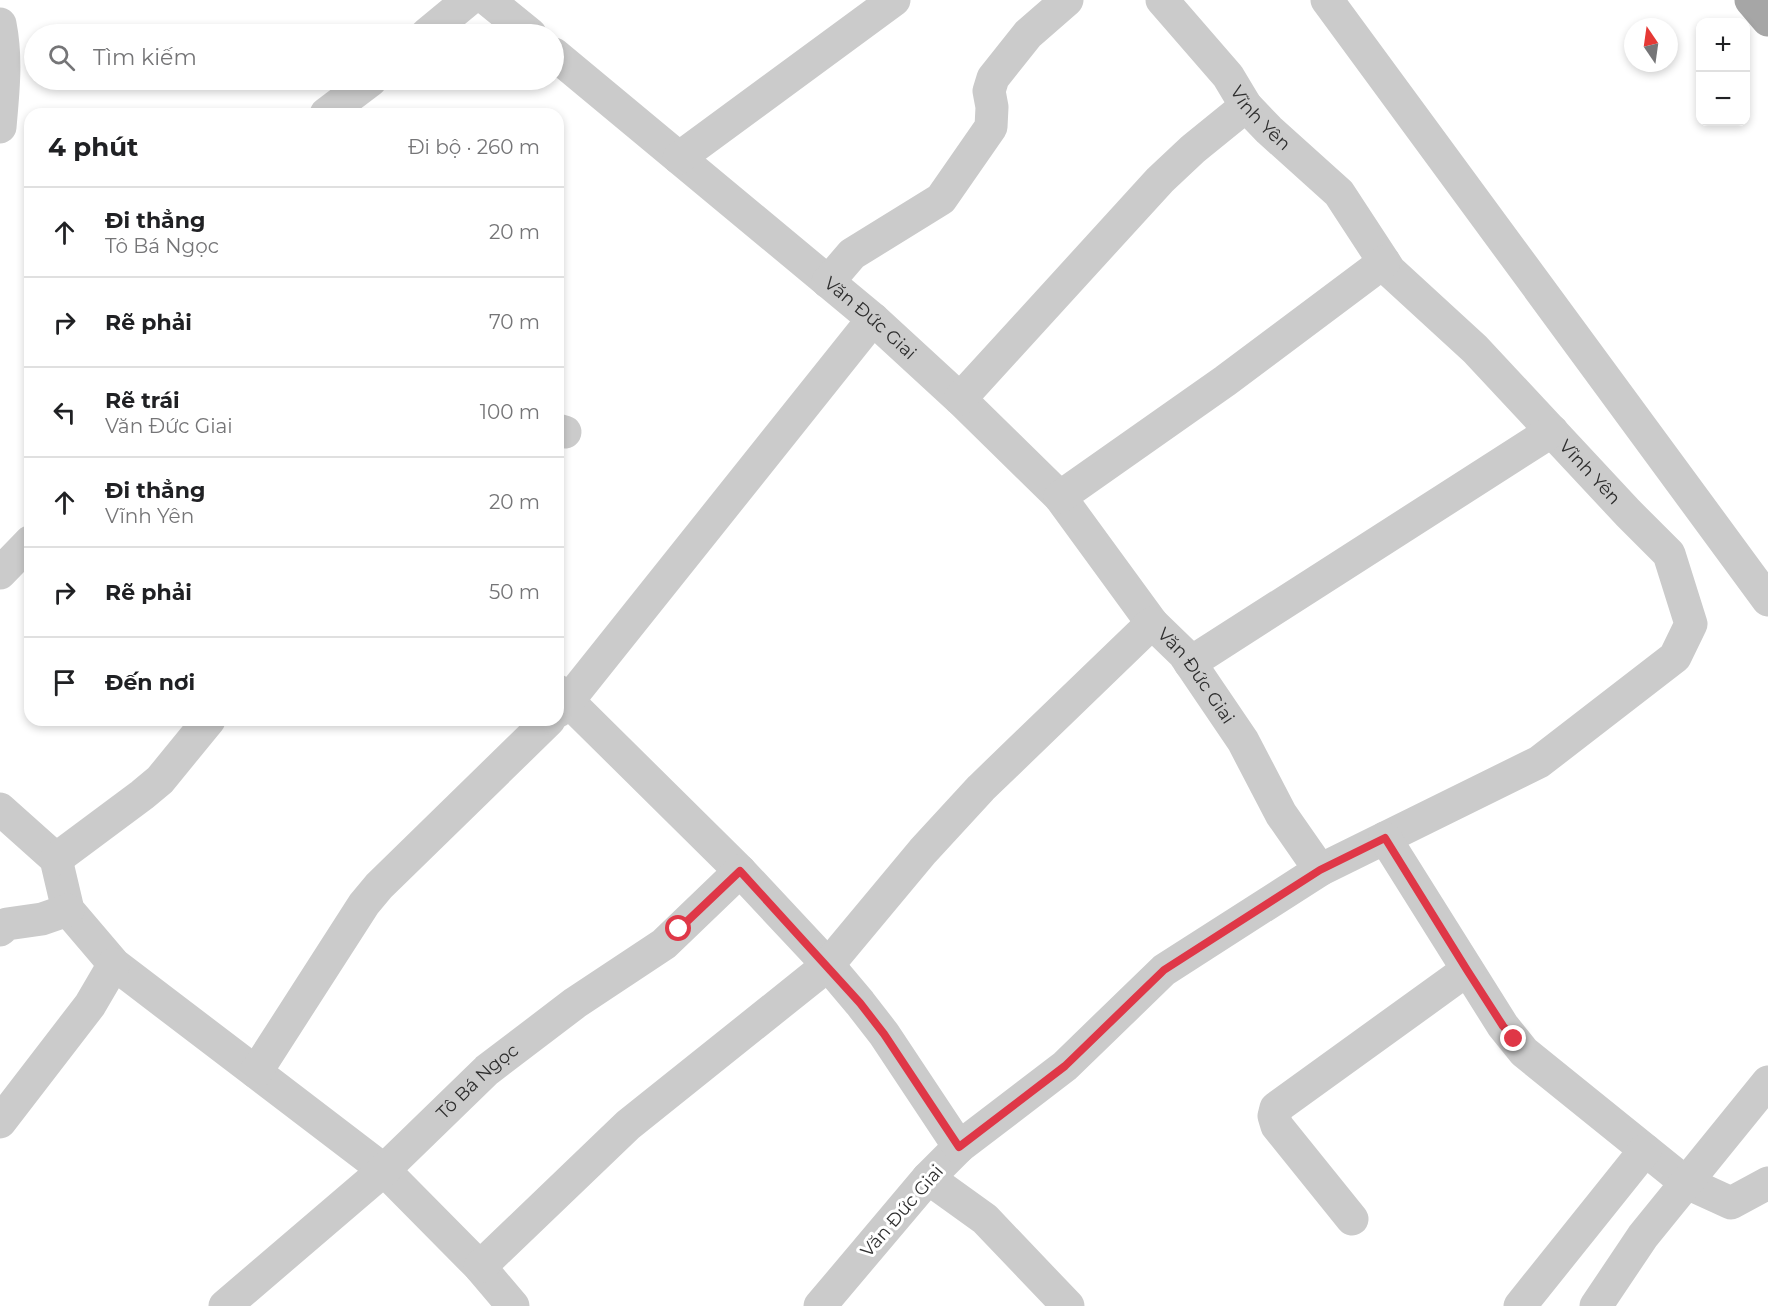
<!DOCTYPE html>
<html lang="vi">
<meta charset="utf-8">
<style>
body{margin:0;font-family:Montserrat,sans-serif;background:#f2f2f2;color:#202124}
.controls{position:absolute;right:18px;top:18px;display:grid;overflow:hidden;border-radius:12px;box-shadow:0 3px 9px #0003}
.controls button{width:54px;height:54px;display:grid;place-items:center;padding:0;border:0;border-bottom:2px solid #e0e0e0;background:#fff;color:#202124;font:30px sans-serif}
.compass{position:absolute;left:1624px;top:18px;width:54px;height:54px;border-radius:50%;background:#fff;box-shadow:0 3px 9px #0003;rotate:347deg}
.stop{position:absolute;width:18px;height:18px;margin:-14px;border:4px solid #df3747;border-radius:50%;background:#fff}
.stop.end{background:#df3747;border-color:#fff;box-shadow:0 2px 6px #0008}
.list{margin:0;padding:0;list-style:none}
h2{display:flex;justify-content:space-between;align-items:center;height:78px;margin:0;padding:0 24px;font-size:26px}
h2 small{font-size:20px;font-weight:400;color:#757577}
.list li{display:grid;grid-template-columns:39px 1fr auto;gap:18px;align-items:center;box-sizing:border-box;height:90px;padding:0 24px;border-top:2px solid #e0e0e0}
.list b{display:block;font-size:22px;white-space:nowrap}
.list p{margin:0;font-size:20px;white-space:nowrap;color:#757577}
.list em{font-size:20px;font-style:normal;color:#757577}
.icon{flex:none;width:33px;height:33px;fill:none;stroke:currentColor;stroke-width:2;stroke-linecap:round;stroke-linejoin:round}
.map{position:relative;flex:none;width:1768px;height:1306px;overflow:hidden}
.search{position:absolute;background:#fff;box-shadow:0 3px 9px #0003;left:24px;top:24px;width:540px;height:66px;display:flex;align-items:center;gap:15px;box-sizing:border-box;padding:0 21px;border-radius:33px;color:#757577;font-size:22px}
.panel{position:absolute;background:#fff;box-shadow:0 3px 9px #0003;left:24px;top:108px;width:540px;height:618px;border-radius:18px}
.map>svg:first-child{display:block}
.lines{fill:none;stroke-linecap:round;stroke-linejoin:round}
.minor{stroke:#cbcbcb;stroke-width:33}
.major{stroke:#a6a6a6;stroke-width:33}
.route{stroke:#df3747;stroke-width:8}
.labels{text-anchor:middle;dominant-baseline:central;stroke-width:6;stroke-linejoin:round;paint-order:stroke}
.street-label{font-size:18px;fill:#2e2e2e;stroke:#fff}
</style>
<div class="map">
<svg width="1768" height="1306" viewBox="0 0 1768 1306">
<rect width="100%" height="100%" fill="#fff"/>
<g class="lines">
<g class="minor">
<path d="M488,0L530,34"/>
<path id="s1" d="M1162,0L1228,76L1246,106L1269,130L1339,193L1390,271L1475,349L1628,513L1669,554L1691,624L1675,657L1539,762L1320,870"/>
<path d="M1327,0L1768,600"/>
<path d="M0,24C7,59 3,92 0,127"/>
<path d="M427,34L468,0"/>
<path id="s2" d="M554,54L873,319L960,399L1060,497L1152,623L1184,654L1243,741L1281,814L1320,870L1164,970L1065,1066L959,1147L928,1178L820,1306"/>
<path d="M326,114L371,80"/>
<path d="M679,158L894,0"/>
<path d="M828,282L852,254L941,199L991,127L992,107L989,91L993,78L1028,34L1067,0"/>
<path d="M960,399L1160,180L1193,149L1246,106"/>
<path d="M558,430L565,432"/>
<path d="M1060,497L1225,381L1384,262"/>
<path d="M0,573L30,542"/>
<path d="M1190,663L1552,431"/>
<path d="M558,691L740,871L828,965L860,1003L884,1034L959,1147"/>
<path d="M558,711L568,701L873,319"/>
<path d="M0,809L56,859L68,910L114,964L384,1170L480,1267L513,1306"/>
<path d="M1385,838L1503,1026L1524,1052L1685,1182L1731,1203L1768,1183"/>
<path d="M56,859L142,795L160,780L209,720"/>
<path d="M0,930L7,924L42,919L68,910"/>
<path d="M256,1072L364,904L379,886L549,720"/>
<path d="M0,1122L90,1005L114,964"/>
<path d="M928,1178L985,1219L1068,1306"/>
<path d="M1352,1219L1277,1126L1274,1116L1276,1108L1467,970"/>
<path d="M480,1267L628,1125L828,965L923,851L981,788L1152,623"/>
<path id="s3" d="M225,1306L384,1170L487,1070L575,1003L664,944L740,871"/>
<path d="M1520,1306L1645,1150"/>
<path d="M1596,1306L1643,1236L1768,1082"/>
</g>
<path class="major" d="M1751,0L1768,20"/>
</g>
<g class="lines">
<path class="route" d="M679,929L740,871L860,1003L884,1034L959,1147L1065,1066L1164,970L1320,870L1385,838L1467,970L1503,1026L1514,1039"/>
</g>
<g class="labels">
<g class="street-label">
<text stroke="none"><textPath href="#s1" startOffset="154">Vĩnh Yên</textPath></text>
<text stroke="none"><textPath href="#s2" startOffset="412">Văn Đức Giai</textPath></text>
<text stroke="none"><textPath href="#s1" startOffset="640">Vĩnh Yên</textPath></text>
<text stroke="none"><textPath href="#s2" startOffset="898">Văn Đức Giai</textPath></text>
<text stroke="none"><textPath href="#s3" startOffset="338">Tô Bá Ngọc</textPath></text>
<text transform="translate(902 1211) rotate(-49)">Văn Đức Giai</text>
</g>
</g>
</svg>
<div class="controls">
<button>+</button>
<button>−</button>
</div>
<svg class="compass" viewBox="-18 -18 36 36"><path d="M0-13l5 13h-10z" fill="#e53935"/><path d="M0 13l5-13h-10z" fill="#757577"/></svg>
<div class="stop" style="left:679px;top:929px"></div>
<div class="stop end" style="left:1514px;top:1039px"></div>
<div class="search"><svg class="icon" aria-label="search" viewBox="0 0 24 24"><circle cx="10" cy="10" r="6"/><path d="M15 15l6 6"/></svg>Tìm kiếm</div>
<section class="panel">
<h2>4 phút<small>Đi bộ · 260 m</small></h2>
<ul class="list">
<li><svg class="icon" aria-label="ahead" viewBox="0 0 24 24"><path d="M12 20V5M6 11l6-6 6 6"/></svg><div><b>Đi thẳng</b><p>Tô Bá Ngọc</p></div><em>20 m</em></li>
<li><svg class="icon" aria-label="right" viewBox="0 0 24 24"><path d="M7 20v-9h11M14 6l5 5-5 5"/></svg><div><b>Rẽ phải</b></div><em>70 m</em></li>
<li><svg class="icon" aria-label="left" viewBox="0 0 24 24"><path d="M17 20v-9H6M10 6l-5 5 5 5"/></svg><div><b>Rẽ trái</b><p>Văn Đức Giai</p></div><em>100 m</em></li>
<li><svg class="icon" aria-label="ahead" viewBox="0 0 24 24"><path d="M12 20V5M6 11l6-6 6 6"/></svg><div><b>Đi thẳng</b><p>Vĩnh Yên</p></div><em>20 m</em></li>
<li><svg class="icon" aria-label="right" viewBox="0 0 24 24"><path d="M7 20v-9h11M14 6l5 5-5 5"/></svg><div><b>Rẽ phải</b></div><em>50 m</em></li>
<li><svg class="icon" aria-label="arrive" viewBox="0 0 24 24"><path d="M6 21V4h12l-3 4 3 4H6"/></svg><div><b>Đến nơi</b></div></li>
</ul>
</section>
</div>
